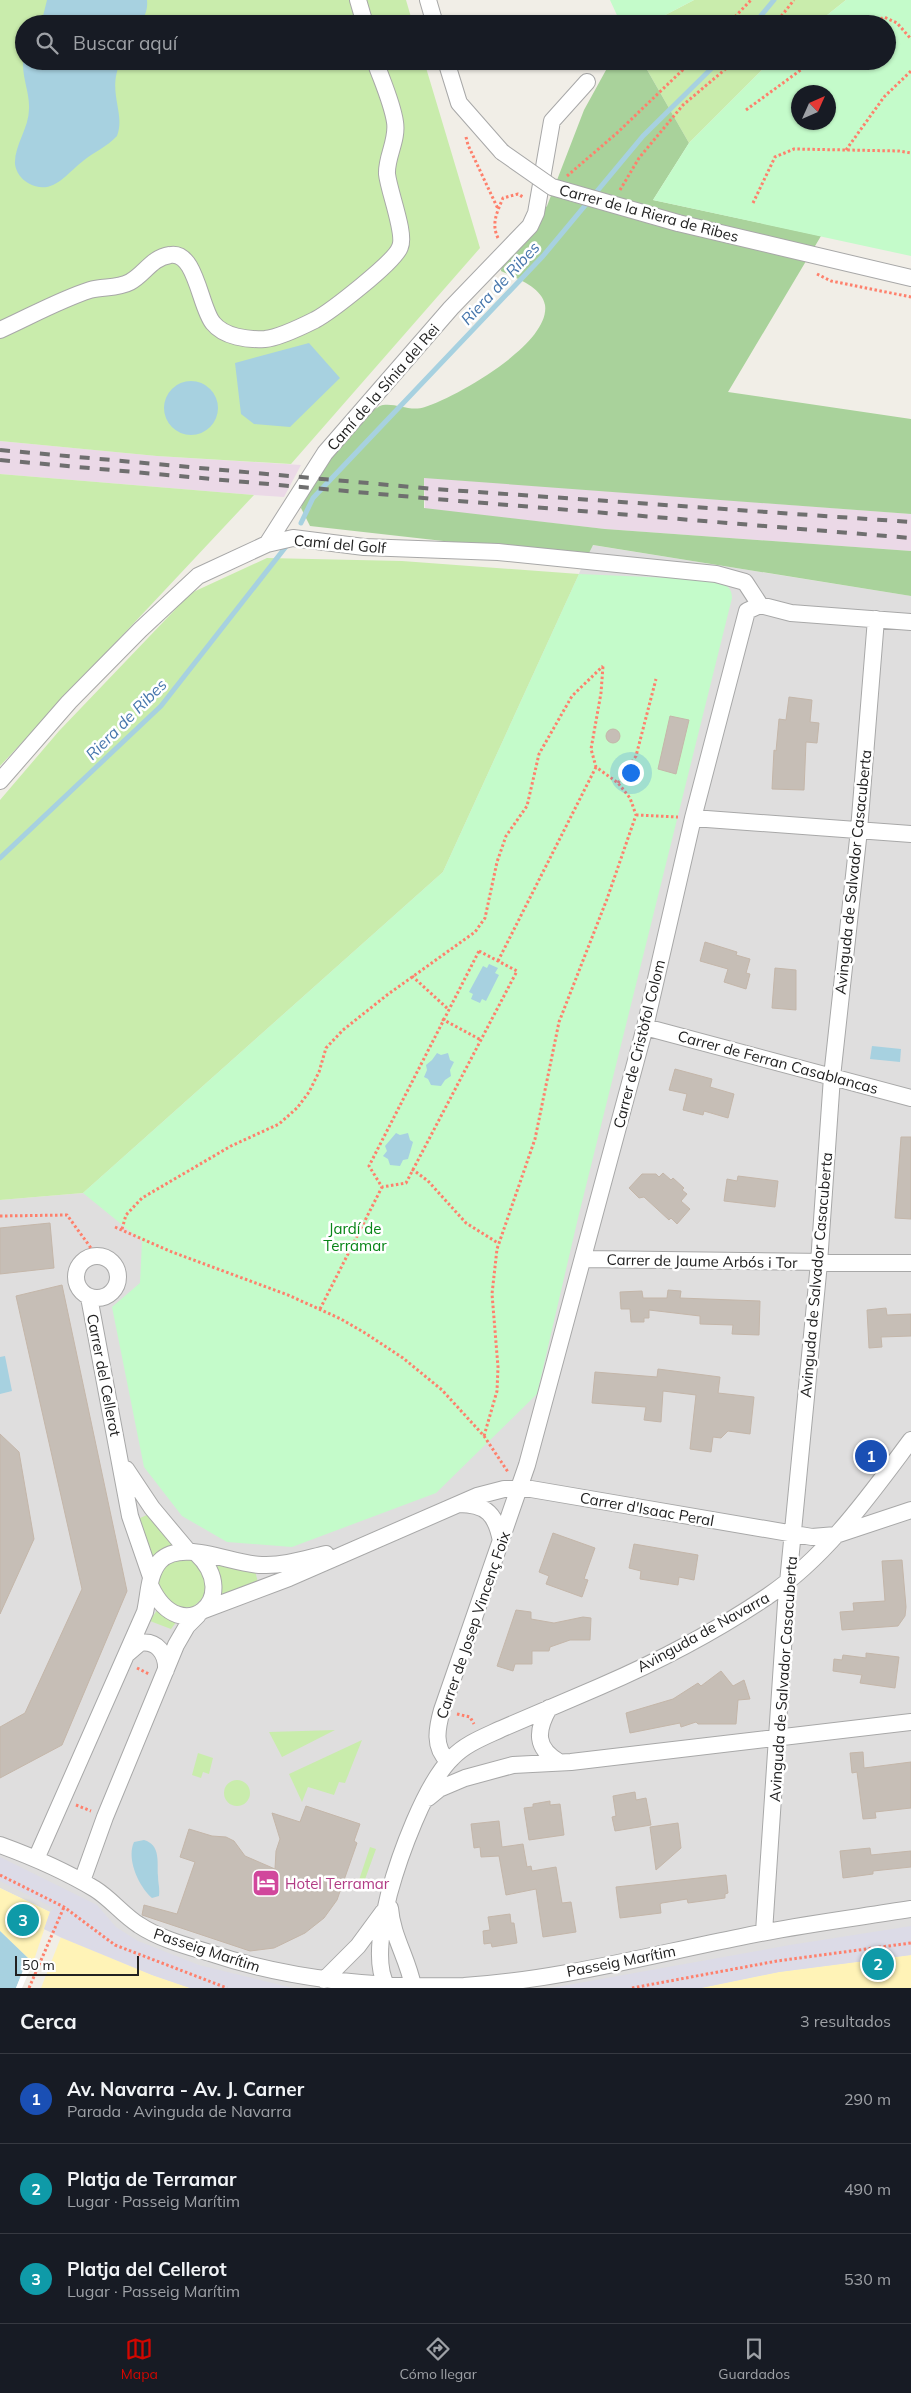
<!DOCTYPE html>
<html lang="es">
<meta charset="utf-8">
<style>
body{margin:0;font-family:Mulish,sans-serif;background:#20242c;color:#f1f3f6}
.compass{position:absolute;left:791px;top:85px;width:45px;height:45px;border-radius:50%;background:#171b24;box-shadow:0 1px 4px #0004;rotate:45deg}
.scale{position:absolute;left:15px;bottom:12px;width:124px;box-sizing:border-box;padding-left:5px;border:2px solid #212121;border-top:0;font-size:14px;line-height:18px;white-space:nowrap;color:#212121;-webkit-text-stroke:4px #fff;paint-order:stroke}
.you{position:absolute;left:630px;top:772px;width:18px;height:18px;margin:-12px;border:4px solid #fff;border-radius:50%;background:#1a73e8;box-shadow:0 0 0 8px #1a73e833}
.badge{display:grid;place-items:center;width:32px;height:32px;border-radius:50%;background:#d10700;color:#fff;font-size:16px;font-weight:700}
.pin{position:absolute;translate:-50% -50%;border:2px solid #fff;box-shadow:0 1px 5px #0006}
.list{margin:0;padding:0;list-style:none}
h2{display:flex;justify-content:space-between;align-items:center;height:65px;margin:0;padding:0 20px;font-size:21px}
h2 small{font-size:16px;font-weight:400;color:#9ea1a6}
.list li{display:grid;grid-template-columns:32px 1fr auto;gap:15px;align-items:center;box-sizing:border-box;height:90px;padding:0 20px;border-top:1px solid #363941}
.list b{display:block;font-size:19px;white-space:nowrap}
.list p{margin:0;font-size:16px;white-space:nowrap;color:#9ea1a6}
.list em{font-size:16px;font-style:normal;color:#9ea1a6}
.icon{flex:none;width:28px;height:28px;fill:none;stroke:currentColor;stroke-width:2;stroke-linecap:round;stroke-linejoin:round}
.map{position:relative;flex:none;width:911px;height:1988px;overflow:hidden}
.search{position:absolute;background:#171b24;box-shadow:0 1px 4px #0004;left:15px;right:15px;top:15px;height:55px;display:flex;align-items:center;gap:12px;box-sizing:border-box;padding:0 18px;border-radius:28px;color:#9ea1a6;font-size:19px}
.sheet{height:335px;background:#171b24}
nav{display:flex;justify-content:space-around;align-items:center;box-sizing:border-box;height:70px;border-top:1px solid #363941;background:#171b24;font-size:14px;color:#9ea1a6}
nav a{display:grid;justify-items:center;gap:2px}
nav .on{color:#d10700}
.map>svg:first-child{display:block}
.residential{fill:#dfdede}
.industrial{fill:#ebd9e7}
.grass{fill:#c9ecac}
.forest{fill:#a9d29b}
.sand{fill:#fff3b7}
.park{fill:#c4fbca;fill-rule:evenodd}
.plaza{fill:#dcdbe7}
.water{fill:#a7d1e0}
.pier{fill:#fff}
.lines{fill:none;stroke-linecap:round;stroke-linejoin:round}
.stream{stroke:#a7d1e0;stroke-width:5}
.building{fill:#c6beb6;stroke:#c4b6a9}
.minor-casing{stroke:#a8a8a8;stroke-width:18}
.path{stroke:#fe806c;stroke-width:3;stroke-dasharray:2.5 2.5;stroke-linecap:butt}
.minor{stroke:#fff;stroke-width:16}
.rail{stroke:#6f6f6f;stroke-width:4;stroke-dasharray:10 10;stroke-linecap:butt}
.minor-bridge-casing{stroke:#a8a8a8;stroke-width:18;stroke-linecap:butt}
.minor-bridge{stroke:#fff;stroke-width:16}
.labels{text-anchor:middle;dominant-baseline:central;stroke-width:5;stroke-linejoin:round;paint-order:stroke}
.street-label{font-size:15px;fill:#212121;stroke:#fff}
.park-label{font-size:15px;fill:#088517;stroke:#fff}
.hotel-label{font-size:15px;fill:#b23c85;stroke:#fff;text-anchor:start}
.water-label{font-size:16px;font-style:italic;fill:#4676ac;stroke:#fff}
</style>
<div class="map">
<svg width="911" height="1988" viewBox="0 0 911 1988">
<rect width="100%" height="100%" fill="#f1eee7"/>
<path class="residential" d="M592,545L911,596V1955L779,1972L701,1988H190L152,1975L44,1929L50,1912L0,1888V1200L83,1193L443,872Z"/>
<path class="industrial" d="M0,441L157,456L301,465L284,497L254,495L0,474Z
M424,477L911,514V551L605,529L425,509Z"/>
<path class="grass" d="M0,0H406L413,24H24V61H424L480,248L291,464L157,456L0,441Z
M694,0H846L816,24H648Z
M642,61H771L689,143Z
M0,474L254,495L0,766Z
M267,558L402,561L579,574L443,872L83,1193L0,1200V800L59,731L191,593Z
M149,1514L179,1544L150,1563L138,1519Z
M190,1558L204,1569L206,1595L193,1607L175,1608L158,1591V1575L168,1562Z
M219,1564L255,1571L259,1586L219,1602L216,1568Z
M157,1610L177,1621L171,1629L150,1621Z
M335,1730L282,1757L269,1732Z
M362,1740L345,1783L339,1782L334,1795L308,1787L302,1802L289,1774Z
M198,1753L213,1758L209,1774L203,1772L201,1778L192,1775Z
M224 1793a13 13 0 1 1 26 0a13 13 0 1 1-26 0Z
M370,1847L376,1849L364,1882L359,1880Z"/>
<path class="forest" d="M611,61H642L689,143L653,200L821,236L728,392L911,419V514L424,478V508L605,529L911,551V596L593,545L587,557L310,526L301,508L308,484L373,410C376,409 380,405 383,405C397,403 410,412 425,407C456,397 551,344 545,305C542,287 516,278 501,271L502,257L547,206L584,110Z"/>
<path class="sand" d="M0,1888L50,1912L34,1960L28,1958L0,1931Z
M61,1937L152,1975L190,1988H41Z
M911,1955V1988H701L779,1972Z"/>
<path class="park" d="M610,0H694L648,24H621Z
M846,0H911V256L653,200L689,143L771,61H887V24H816ZM828,92V122H798V92Z
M579,574L717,580C726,584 732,588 732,598L578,1218L537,1394L436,1493L292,1547L227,1542L182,1516L144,1467L112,1307L140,1283L142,1241L83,1193L443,872Z"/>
<path class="plaza" d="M0,1857L97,1905L116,1927L138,1941L199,1965L293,1988H190L152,1975L62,1938L44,1929L50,1912L54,1908L0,1881Z
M911,1926V1955L779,1972L701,1988H551L790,1945Z"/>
<path class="water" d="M47,0H147C148,9 145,16 140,24H41Z
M24,56V61H121C106,92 126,112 117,136C107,147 94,152 83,161C66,174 52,197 28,183C21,179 16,172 15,164C14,146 29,128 29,109C30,91 20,74 24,56Z
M309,343L340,378L290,427L254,424L241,414L235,363Z
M164 408a27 27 0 1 1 54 0a27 27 0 1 1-54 0Z
M489,964L498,968L495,973L499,975L486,1001L482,999L480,1003L471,999L473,994L469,992L483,966L487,968Z
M872,1046L901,1049L900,1062L870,1059Z
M437,1053L441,1055L448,1053L450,1060L454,1062L450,1070L451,1076L445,1080L441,1086L431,1085L428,1079L424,1077L427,1070L426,1065L432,1060Z
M396,1133L400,1135L408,1133L410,1140L413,1142L408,1159L403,1160L400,1166L390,1165L388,1159L383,1156L387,1151L385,1146Z
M5,1356L12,1391L0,1394V1357Z
M144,1840C161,1845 157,1862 158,1876C158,1883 160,1888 159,1896L152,1898C139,1887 126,1859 134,1842Z
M0,1931L28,1958L16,1988H0Z"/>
<path class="pier" d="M28,1958L34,1960L22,1988H16Z"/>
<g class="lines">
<path class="stream" d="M754,24L774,0
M301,523L313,498L543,256L643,136L719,61
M0,858L161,706L288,544"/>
</g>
<path class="building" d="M789,697L812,700L810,722L819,723L817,743L806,742L804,790L772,789L774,750L776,751L779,719L786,720Z
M670,716L689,720L676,774L658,769Z
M606 736a7 7 0 1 1 14 0a7 7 0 1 1-14 0Z
M705,942L737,952L736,955L750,959L746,973L750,974L746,989L724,982L728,969L700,961Z
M775,968L796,970V1010L772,1008Z
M675,1069L712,1079L710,1087L734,1094L728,1118L704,1111L703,1115L683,1110L687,1094L669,1090Z
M901,1137H911V1219L895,1218Z
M663,1173L671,1180L673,1178L684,1188L682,1190L687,1194L681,1201L690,1209L677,1224L671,1218L669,1220L644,1197L639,1198L629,1188L642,1174H656L659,1177Z
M738,1176L778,1181L775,1207L724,1201L727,1179L737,1181Z
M50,1223L54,1268L0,1274V1228Z
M62,1285L127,1591L62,1745L0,1778V1727L25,1713L82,1589L16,1296Z
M668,1290L681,1291L680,1298L760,1301L759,1335L732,1334L733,1325L700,1324V1316L649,1310V1318H644V1322H631L630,1309H621L620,1292L642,1291L643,1298H667Z
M886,1308L887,1315L911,1314V1336L881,1337L882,1347L869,1348L867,1310Z
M658,1369L720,1377L718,1393L754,1397L750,1434L728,1431L721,1438L713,1437L711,1452L690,1449L696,1395L663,1391L661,1422L644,1420L646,1407L592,1403L595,1372L657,1377Z
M0,1434L19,1452L34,1539L0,1614Z
M553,1533L595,1548L584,1579L588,1580L582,1597L546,1584L549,1576L539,1572Z
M634,1544L698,1555L694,1580L679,1577L678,1585L640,1579L641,1571L629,1568Z
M902,1560L906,1607L905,1616L898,1626L842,1630L840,1612L854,1611L853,1603L885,1601L882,1561Z
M516,1610L531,1612V1619L554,1623L583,1617L591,1618L590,1640H570L550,1647L549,1651H532V1664H515L513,1671L497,1666Z
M866,1653L899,1657L895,1688L860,1683L862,1675L833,1671L834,1659L842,1660L843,1655L866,1658Z
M721,1671L733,1686L744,1680L750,1699L738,1700L736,1724H698L696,1722L681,1727L680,1723L630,1733L626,1713L673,1699L698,1683L701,1686Z
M863,1752L864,1768L911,1762V1808L875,1812L876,1818L863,1819L857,1772L852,1773L850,1753Z
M635,1792L636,1800L646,1798L651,1825L615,1831L612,1817L616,1816L613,1796Z
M550,1801V1805L560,1804L564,1835L529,1840L524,1808L533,1807V1804Z
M306,1806L360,1824L354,1841L357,1843L337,1900L324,1918L305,1933L274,1948L250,1951L142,1915L144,1905L177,1914L195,1862L180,1857L189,1829L212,1836L226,1837L234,1841L245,1856L275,1869L276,1851L280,1839L272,1813L300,1822Z
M499,1821L502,1847L523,1844L527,1867L531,1866L532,1871L556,1867L562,1903L571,1902L576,1932L543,1937L536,1889L506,1895L499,1856L481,1857L480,1847L474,1848L471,1824Z
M678,1823L681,1848L656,1870L650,1827Z
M870,1848L871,1855L911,1851V1867L873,1871V1874L843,1878L840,1851Z
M726,1875L728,1893L725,1894V1898L688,1903L687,1899L662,1903L660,1904L661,1913L620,1918L616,1887Z
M510,1914L511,1923H514L517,1943L492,1947L491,1943L484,1944L483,1931L490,1930L488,1917Z"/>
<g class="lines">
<defs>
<path id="minor" d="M358,0L365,24
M428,0L435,24
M446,61L459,103L502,152
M678,223L911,278
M0,330C29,317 59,300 90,290C103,286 117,289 130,282C145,274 151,258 170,255C196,250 200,308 213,323C224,337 248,340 265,339C277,338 303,326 315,320C330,312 395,262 400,247C406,234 389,192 387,174C386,157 398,140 395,122C392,102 382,81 375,61
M267,544L325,453L451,308L530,226L536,213L552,121L587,82
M760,605L791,613L911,622
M0,781L69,702L140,630L198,576L267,544L293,538L364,547L498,552L716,574L745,582L760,605
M693,818L911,834
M645,1027L911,1098
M76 1277a21 21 0 1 1 42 0a21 21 0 1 1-42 0Z
M584,1259L911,1263
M89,1297L130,1516L151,1577
M126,1469L152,1508L188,1551
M459,1504C487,1504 496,1515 501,1541
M151,1587C181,1650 244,1598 196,1553
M204,1610L289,1578L477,1496L504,1489H531L812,1537L836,1535L911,1510
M126,1655L140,1643C157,1640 167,1654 166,1670
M549,1708C536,1731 535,1748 559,1762
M448,1761C433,1747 437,1728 442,1710L527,1465L645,1027L693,818L747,611L760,605
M428,1798L439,1789L465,1778L513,1765L571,1762L911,1722
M0,1845C33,1857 65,1871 95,1889C111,1899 123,1915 139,1925C160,1939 187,1946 210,1953C290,1980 380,1988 464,1986C558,1980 650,1955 741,1937C797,1925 855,1918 911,1909
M36,1859L145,1612C149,1596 148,1574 160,1561C182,1538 233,1565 262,1565C284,1566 305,1559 326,1554
M82,1881L105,1817L176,1645L187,1626L198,1615
M390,1908C392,1936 408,1959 413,1986
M764,1932L786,1603L819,1263L832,1077L859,830L876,619
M324,1980L358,1946L383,1912
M387,1986C373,1964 383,1919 389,1894C399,1857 425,1784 452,1758C465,1744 484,1737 501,1729C533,1715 566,1701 599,1687C657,1662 715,1632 768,1596C827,1556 869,1496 911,1440"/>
</defs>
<use href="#minor" class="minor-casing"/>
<path class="path" d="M728,24L751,0
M775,24L794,0
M872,24L884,17L897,23L911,39
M746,110L813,61
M466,137L468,145L498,209
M846,150L884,97L911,71
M567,176L617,133L692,61
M620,190L639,158L683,105L735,61
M753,203L775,157L794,149L899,151L911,153
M498,238C491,224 497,212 503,198L518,194L523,197
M817,274L831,281L911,297
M618,783L636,756L656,679
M636,815L678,817
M479,951L517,971L406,1183L382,1187L369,1166Z
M498,961L596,767
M412,976L448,1009
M442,1019L481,1040
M412,1169L428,1181L466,1223L498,1243
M0,1216L67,1215L96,1255
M115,1227L172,1252L288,1295L341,1319L365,1333L403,1358L442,1390L484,1436L508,1472
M122,1229L126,1215L142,1198L231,1146L279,1124L297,1108L309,1092L319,1072L326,1048L343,1030L387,995L475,932L485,918L497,862L506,836L527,806L539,754L572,696L603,666
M320,1309L382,1187
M484,1436L497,1391L498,1367L492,1294L497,1249L535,1139L559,1022L607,899L636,815L630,798L618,783L596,767L591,749L601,693L603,666
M137,1668L149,1674
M457,1714L470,1717L474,1724
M76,1805L91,1811
M0,1875L64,1907L115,1945L227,1988
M29,1988L64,1907
M632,1988L777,1961L911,1943"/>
<use href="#minor" class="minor"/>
<path class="rail" d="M0,450L434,489L911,522
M0,460L435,499L911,538"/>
<defs>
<path id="minor-bridge" d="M502,152L552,187L678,223"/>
</defs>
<use href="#minor-bridge" class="minor-bridge-casing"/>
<use href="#minor-bridge" class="minor-bridge"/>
</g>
<defs>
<symbol id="hotel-square" viewBox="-11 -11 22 22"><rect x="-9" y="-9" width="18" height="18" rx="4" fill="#d1479c" stroke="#fff"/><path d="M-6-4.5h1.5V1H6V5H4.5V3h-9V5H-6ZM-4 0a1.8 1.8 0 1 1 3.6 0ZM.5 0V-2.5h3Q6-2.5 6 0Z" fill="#fff"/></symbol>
</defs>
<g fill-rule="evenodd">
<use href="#hotel-square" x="250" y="1867" width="32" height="32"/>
</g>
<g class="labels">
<g class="street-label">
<text transform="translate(649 213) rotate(15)">Carrer de la Riera de Ribes</text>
<text transform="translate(383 387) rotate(-49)">Camí de la Sínia del Rei</text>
<text transform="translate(340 544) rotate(5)">Camí del Golf</text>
<text transform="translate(853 872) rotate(-84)">Avinguda de Salvador Casacuberta</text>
<text transform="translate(639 1044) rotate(-76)">Carrer de Cristòfol Colom</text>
<text transform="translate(778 1062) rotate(15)">Carrer de Ferran Casablancas</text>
<text transform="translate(702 1261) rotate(1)">Carrer de Jaume Arbós i Tor</text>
<text transform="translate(816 1275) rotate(-85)">Avinguda de Salvador Casacuberta</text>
<text transform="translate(104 1375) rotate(79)">Carrer del Cellerot</text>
<text transform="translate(647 1509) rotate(10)">Carrer d'Isaac Peral</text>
<text transform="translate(473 1625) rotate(-71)">Carrer de Josep Vincenç Foix</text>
<text transform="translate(703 1632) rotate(-29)">Avinguda de Navarra</text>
<text transform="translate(783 1679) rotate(-86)">Avinguda de Salvador Casacuberta</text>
<text transform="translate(207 1950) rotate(18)">Passeig Marítim</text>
<text transform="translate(621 1961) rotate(-11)">Passeig Marítim</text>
</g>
<g class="park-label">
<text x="355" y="1228">Jardí de<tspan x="355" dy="17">Terramar</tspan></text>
</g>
<g class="hotel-label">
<text x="285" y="1883">Hotel Terramar</text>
</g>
<g class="water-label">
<text transform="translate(500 283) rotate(-47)">Riera de Ribes</text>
<text transform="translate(126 719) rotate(-45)">Riera de Ribes</text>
</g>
</g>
</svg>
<svg class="compass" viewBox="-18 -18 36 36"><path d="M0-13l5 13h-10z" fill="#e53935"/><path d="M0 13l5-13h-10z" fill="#9ea1a6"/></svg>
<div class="scale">50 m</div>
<div class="you"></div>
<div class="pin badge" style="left:871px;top:1456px;background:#1a4fb4">1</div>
<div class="pin badge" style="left:878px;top:1964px;background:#0f9aa8">2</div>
<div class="pin badge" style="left:23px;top:1920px;background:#0f9aa8">3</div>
<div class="search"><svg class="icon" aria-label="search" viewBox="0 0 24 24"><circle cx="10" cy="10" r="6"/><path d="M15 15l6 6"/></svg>Buscar aquí</div>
</div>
<section class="sheet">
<h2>Cerca<small>3 resultados</small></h2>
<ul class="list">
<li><span class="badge" style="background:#1a4fb4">1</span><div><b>Av. Navarra - Av. J. Carner</b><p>Parada · Avinguda de Navarra</p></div><em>290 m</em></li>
<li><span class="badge" style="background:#0f9aa8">2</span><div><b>Platja de Terramar</b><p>Lugar · Passeig Marítim</p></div><em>490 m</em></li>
<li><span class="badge" style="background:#0f9aa8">3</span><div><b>Platja del Cellerot</b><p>Lugar · Passeig Marítim</p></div><em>530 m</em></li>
</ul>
</section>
<nav>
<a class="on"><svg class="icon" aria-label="map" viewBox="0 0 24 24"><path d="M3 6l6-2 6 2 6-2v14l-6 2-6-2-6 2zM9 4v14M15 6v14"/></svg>Mapa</a>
<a><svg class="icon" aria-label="directions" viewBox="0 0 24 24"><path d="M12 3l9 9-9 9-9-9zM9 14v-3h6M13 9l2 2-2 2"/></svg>Cómo llegar</a>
<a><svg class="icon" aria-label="saved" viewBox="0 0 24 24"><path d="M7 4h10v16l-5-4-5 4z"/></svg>Guardados</a>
</nav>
